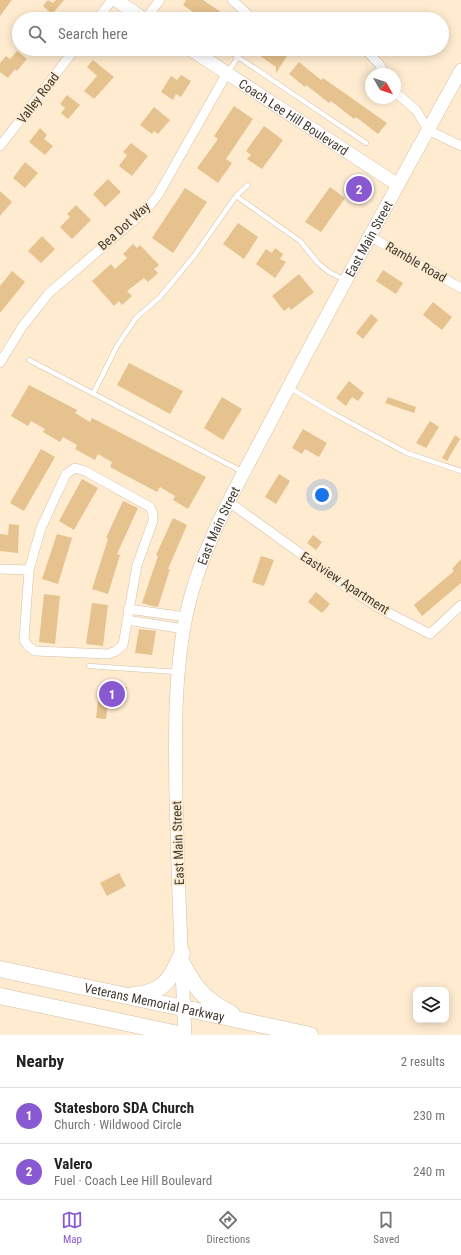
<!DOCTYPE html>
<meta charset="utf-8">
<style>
body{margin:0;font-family:"Roboto Condensed",sans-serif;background:#f6f6f6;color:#222}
.controls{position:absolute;right:12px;bottom:12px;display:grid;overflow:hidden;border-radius:8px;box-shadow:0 2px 10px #0003}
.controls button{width:36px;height:36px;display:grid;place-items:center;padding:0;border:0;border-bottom:1px solid #e0e0e0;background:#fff;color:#222;font:20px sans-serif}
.compass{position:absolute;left:365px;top:68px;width:36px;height:36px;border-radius:50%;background:#fff;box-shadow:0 2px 10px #0003;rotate:129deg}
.you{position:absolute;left:322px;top:495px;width:14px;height:14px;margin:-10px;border:3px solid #fff;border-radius:50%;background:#1a73e8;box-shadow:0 0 0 6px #1a73e833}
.badge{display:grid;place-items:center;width:26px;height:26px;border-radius:50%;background:#8959d2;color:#fff;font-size:13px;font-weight:700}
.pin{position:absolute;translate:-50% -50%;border:2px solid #fff;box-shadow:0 1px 4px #0006}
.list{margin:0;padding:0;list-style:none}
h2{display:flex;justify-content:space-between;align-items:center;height:52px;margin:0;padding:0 16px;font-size:17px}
h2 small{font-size:13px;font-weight:400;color:#767676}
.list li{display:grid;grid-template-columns:26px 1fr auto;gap:12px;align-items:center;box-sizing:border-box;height:56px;padding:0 16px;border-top:1px solid #e0e0e0}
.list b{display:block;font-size:15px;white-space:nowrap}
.list p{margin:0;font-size:13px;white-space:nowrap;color:#767676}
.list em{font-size:13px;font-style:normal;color:#767676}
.icon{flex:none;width:22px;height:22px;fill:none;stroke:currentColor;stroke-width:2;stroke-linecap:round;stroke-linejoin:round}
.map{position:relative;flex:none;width:461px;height:1035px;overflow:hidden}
.search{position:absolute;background:#fff;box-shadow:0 2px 10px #0003;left:12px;right:12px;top:12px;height:44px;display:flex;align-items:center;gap:10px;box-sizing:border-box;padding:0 14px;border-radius:22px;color:#767676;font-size:15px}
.sheet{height:164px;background:#fff}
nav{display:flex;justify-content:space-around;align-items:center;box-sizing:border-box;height:56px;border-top:1px solid #e0e0e0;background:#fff;font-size:11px;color:#767676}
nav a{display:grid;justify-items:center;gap:2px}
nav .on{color:#8959d2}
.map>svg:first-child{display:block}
.building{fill:#e5c28e}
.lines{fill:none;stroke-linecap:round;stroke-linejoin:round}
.lane-casing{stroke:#d3c1a6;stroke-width:5.5}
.street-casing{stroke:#d3c1a6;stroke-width:10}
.secondary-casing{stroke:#d3c1a6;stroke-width:14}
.highway-casing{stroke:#d3c1a6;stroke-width:17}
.lane{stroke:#fff;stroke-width:4.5}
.street{stroke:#fff;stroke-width:9}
.secondary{stroke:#fff;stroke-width:13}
.highway{stroke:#fff;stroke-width:16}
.labels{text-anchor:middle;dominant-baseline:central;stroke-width:3.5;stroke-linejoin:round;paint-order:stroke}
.street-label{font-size:13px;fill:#423a30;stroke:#feebd0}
</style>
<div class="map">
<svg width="461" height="1035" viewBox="0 0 461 1035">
<rect width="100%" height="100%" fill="#feebd0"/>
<path class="building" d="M0,0H12L0,16Z
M48,0L53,3L56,0H64L52,14L43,6Z
M186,0H203L231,19H203L183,5Z
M250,49H277L287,56L276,73V67Z
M17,51L27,59L17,71L15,69L8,78L0,72V63L6,56L10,59Z
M93,60L114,77L94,99L84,91L97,76L87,67Z
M299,62L321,80L323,78L387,123L378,134L356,117L354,119L331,101L329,103L306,85L305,87L289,74Z
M181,75L191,81L181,97L176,94L173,100L161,92L171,76L177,80Z
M67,95L80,105L68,119L61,113L65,108L60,104Z
M234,106L253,119L226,159L232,163L218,183L197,168L218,139L214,136Z
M154,107L170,120L158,134L154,131L152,134L140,125Z
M264,126L283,140L262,169L247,159L251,155L246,151Z
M40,128L47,135L44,139L53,146L45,155L29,142Z
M131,143L148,156L132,176L119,166L127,155L123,152Z
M25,162L38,173L25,188L13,178Z
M108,179L121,192L105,207L93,194Z
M362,183L365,194L357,197L353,186Z
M330,187L345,198L321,232L305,222Z
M185,188L207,202L173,253L152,238Z
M0,191L12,202L0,216Z
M76,205L91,220L72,239L60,227L70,217L67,214Z
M238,223L258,237L244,259L223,244Z
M42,236L55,249L41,263L28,251Z
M133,244L137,248L140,245L159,265L154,269L158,273L148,282L144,278L127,291L132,296L122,305L119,301L114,306L92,281L111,264L115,269L127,258L123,254Z
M275,248L283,254L280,259L286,262L275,278L256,264L266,249L272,253Z
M383,270L403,283L396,294L376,281Z
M12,271L25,282L0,313V286Z
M299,274L314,292L291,310L289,307L284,311L272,296Z
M433,302L452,317L442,330L423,315Z
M371,314L378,320L363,339L356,333Z
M129,363L183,391L170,414L117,385Z
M349,381L364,393L358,401L352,397L346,406L336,398Z
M29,385L77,410L75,413L90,422L92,418L206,477L188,509L173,500L175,496L160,487L157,492L110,467L112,462L98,454L95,460L75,449L77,445L63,437L60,442L43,432L45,429L31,421L28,426L11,416Z
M222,397L242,409L223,440L204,428Z
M388,397L416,407L414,413L385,403Z
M430,421L439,427L426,448L416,443Z
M303,429L327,443L319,457L305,449L302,454L292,448Z
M455,435L460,439L447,461L442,458Z
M41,449L55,457L24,511L10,503Z
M279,474L290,481L276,504L265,497Z
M82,479L98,488L74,530L59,521Z
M123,501L138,508L117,554L120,555L108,594L92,589L108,539L106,538Z
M173,518L187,525L168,569H170L158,607L152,606L142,603L158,556L156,555Z
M9,524L19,525L18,553L0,551V534L8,535Z
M57,534L72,538L58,584L42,579Z
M313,535L322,542L316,550L307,543Z
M261,556L274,560L264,586L252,582Z
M461,559V583L422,616L414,605L454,571L452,569Z
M316,592L330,604L322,613L308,602Z
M44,594L60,596L55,644L39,642Z
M92,603L108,605L103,646L86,644Z
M139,629L156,631L152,655L135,653Z
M100,684L127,687L125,703L108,702L106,719L96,718Z
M119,873L126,886L107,896L100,883Z"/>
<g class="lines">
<defs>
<path id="lane" d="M226,49L366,143
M228,72L238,57
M236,196L300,241L318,263L329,272L345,280
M29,360L243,472
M290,388L334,414L407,453L461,471
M93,394L117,346L136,318L160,297L194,256L236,196L248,185
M89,666L177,672"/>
<path id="street" d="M232,0L253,19
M97,19L112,0
M145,19L160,0
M365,49L379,64L385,74
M395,92L416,110L428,130L461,146
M0,146L75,49
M371,237L461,288
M0,363L22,327L49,293L146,210L158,195L227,73
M75,468L85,471L150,507L153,514V521L137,565L123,645L116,651L108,654L35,651L28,646L24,640L29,570L41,528L66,474Z
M229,502L351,590L379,608L430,634L461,605
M0,569L29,570
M128,609L186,617
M127,620L184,629"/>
<g id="secondary">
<path d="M116,0L144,19"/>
<path id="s1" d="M190,49L398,185"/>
<path id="s2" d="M185,1035C181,956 178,876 176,797C175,736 174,675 186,616C201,544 240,481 273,417C334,300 398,185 461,70"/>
</g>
<g id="highway">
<path d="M182,963C197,991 204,999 232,1014"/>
<path id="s3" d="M0,969L310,1035"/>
<path d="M133,995C164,993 171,979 182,953"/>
<path d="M0,996L183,1035"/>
</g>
</defs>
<use href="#lane" class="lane-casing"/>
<use href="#street" class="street-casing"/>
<use href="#secondary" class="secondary-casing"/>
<use href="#highway" class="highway-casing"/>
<use href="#lane" class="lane"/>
<use href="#street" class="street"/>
<use href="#secondary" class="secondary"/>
<use href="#highway" class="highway"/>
</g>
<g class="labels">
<g class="street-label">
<text transform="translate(38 98) rotate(-53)">Valley Road</text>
<text stroke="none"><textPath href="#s1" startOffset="124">Coach Lee Hill Boulevard</textPath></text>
<text transform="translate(124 226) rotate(-42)">Bea Dot Way</text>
<text stroke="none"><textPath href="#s2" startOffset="840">East Main Street</textPath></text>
<text transform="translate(416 262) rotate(30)">Ramble Road</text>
<text stroke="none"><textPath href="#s2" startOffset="516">East Main Street</textPath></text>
<text transform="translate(345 583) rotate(33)">Eastview Apartment</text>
<text transform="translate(178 843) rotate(-92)">East Main Street</text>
<text stroke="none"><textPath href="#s3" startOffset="158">Veterans Memorial Parkway</textPath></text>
</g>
</g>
</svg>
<div class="controls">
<button><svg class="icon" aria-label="layers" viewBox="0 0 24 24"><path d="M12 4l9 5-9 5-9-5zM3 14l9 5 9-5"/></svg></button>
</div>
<svg class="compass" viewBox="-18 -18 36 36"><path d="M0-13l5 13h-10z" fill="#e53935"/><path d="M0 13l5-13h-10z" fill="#767676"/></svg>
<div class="you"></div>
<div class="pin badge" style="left:112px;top:694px">1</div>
<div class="pin badge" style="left:359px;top:189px">2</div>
<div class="search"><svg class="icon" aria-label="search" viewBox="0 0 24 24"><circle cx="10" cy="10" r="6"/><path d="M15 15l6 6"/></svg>Search here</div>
</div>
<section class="sheet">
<h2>Nearby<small>2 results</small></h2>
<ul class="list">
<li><span class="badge">1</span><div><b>Statesboro SDA Church</b><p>Church · Wildwood Circle</p></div><em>230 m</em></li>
<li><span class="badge">2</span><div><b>Valero</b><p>Fuel · Coach Lee Hill Boulevard</p></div><em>240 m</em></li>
</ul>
</section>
<nav>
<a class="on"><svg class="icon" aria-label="map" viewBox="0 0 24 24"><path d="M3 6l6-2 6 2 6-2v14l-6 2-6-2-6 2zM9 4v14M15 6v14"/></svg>Map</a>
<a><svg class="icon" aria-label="directions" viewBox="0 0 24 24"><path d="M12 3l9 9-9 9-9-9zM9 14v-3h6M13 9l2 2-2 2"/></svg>Directions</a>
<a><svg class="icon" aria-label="saved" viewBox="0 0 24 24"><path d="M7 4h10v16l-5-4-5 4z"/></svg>Saved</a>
</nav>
